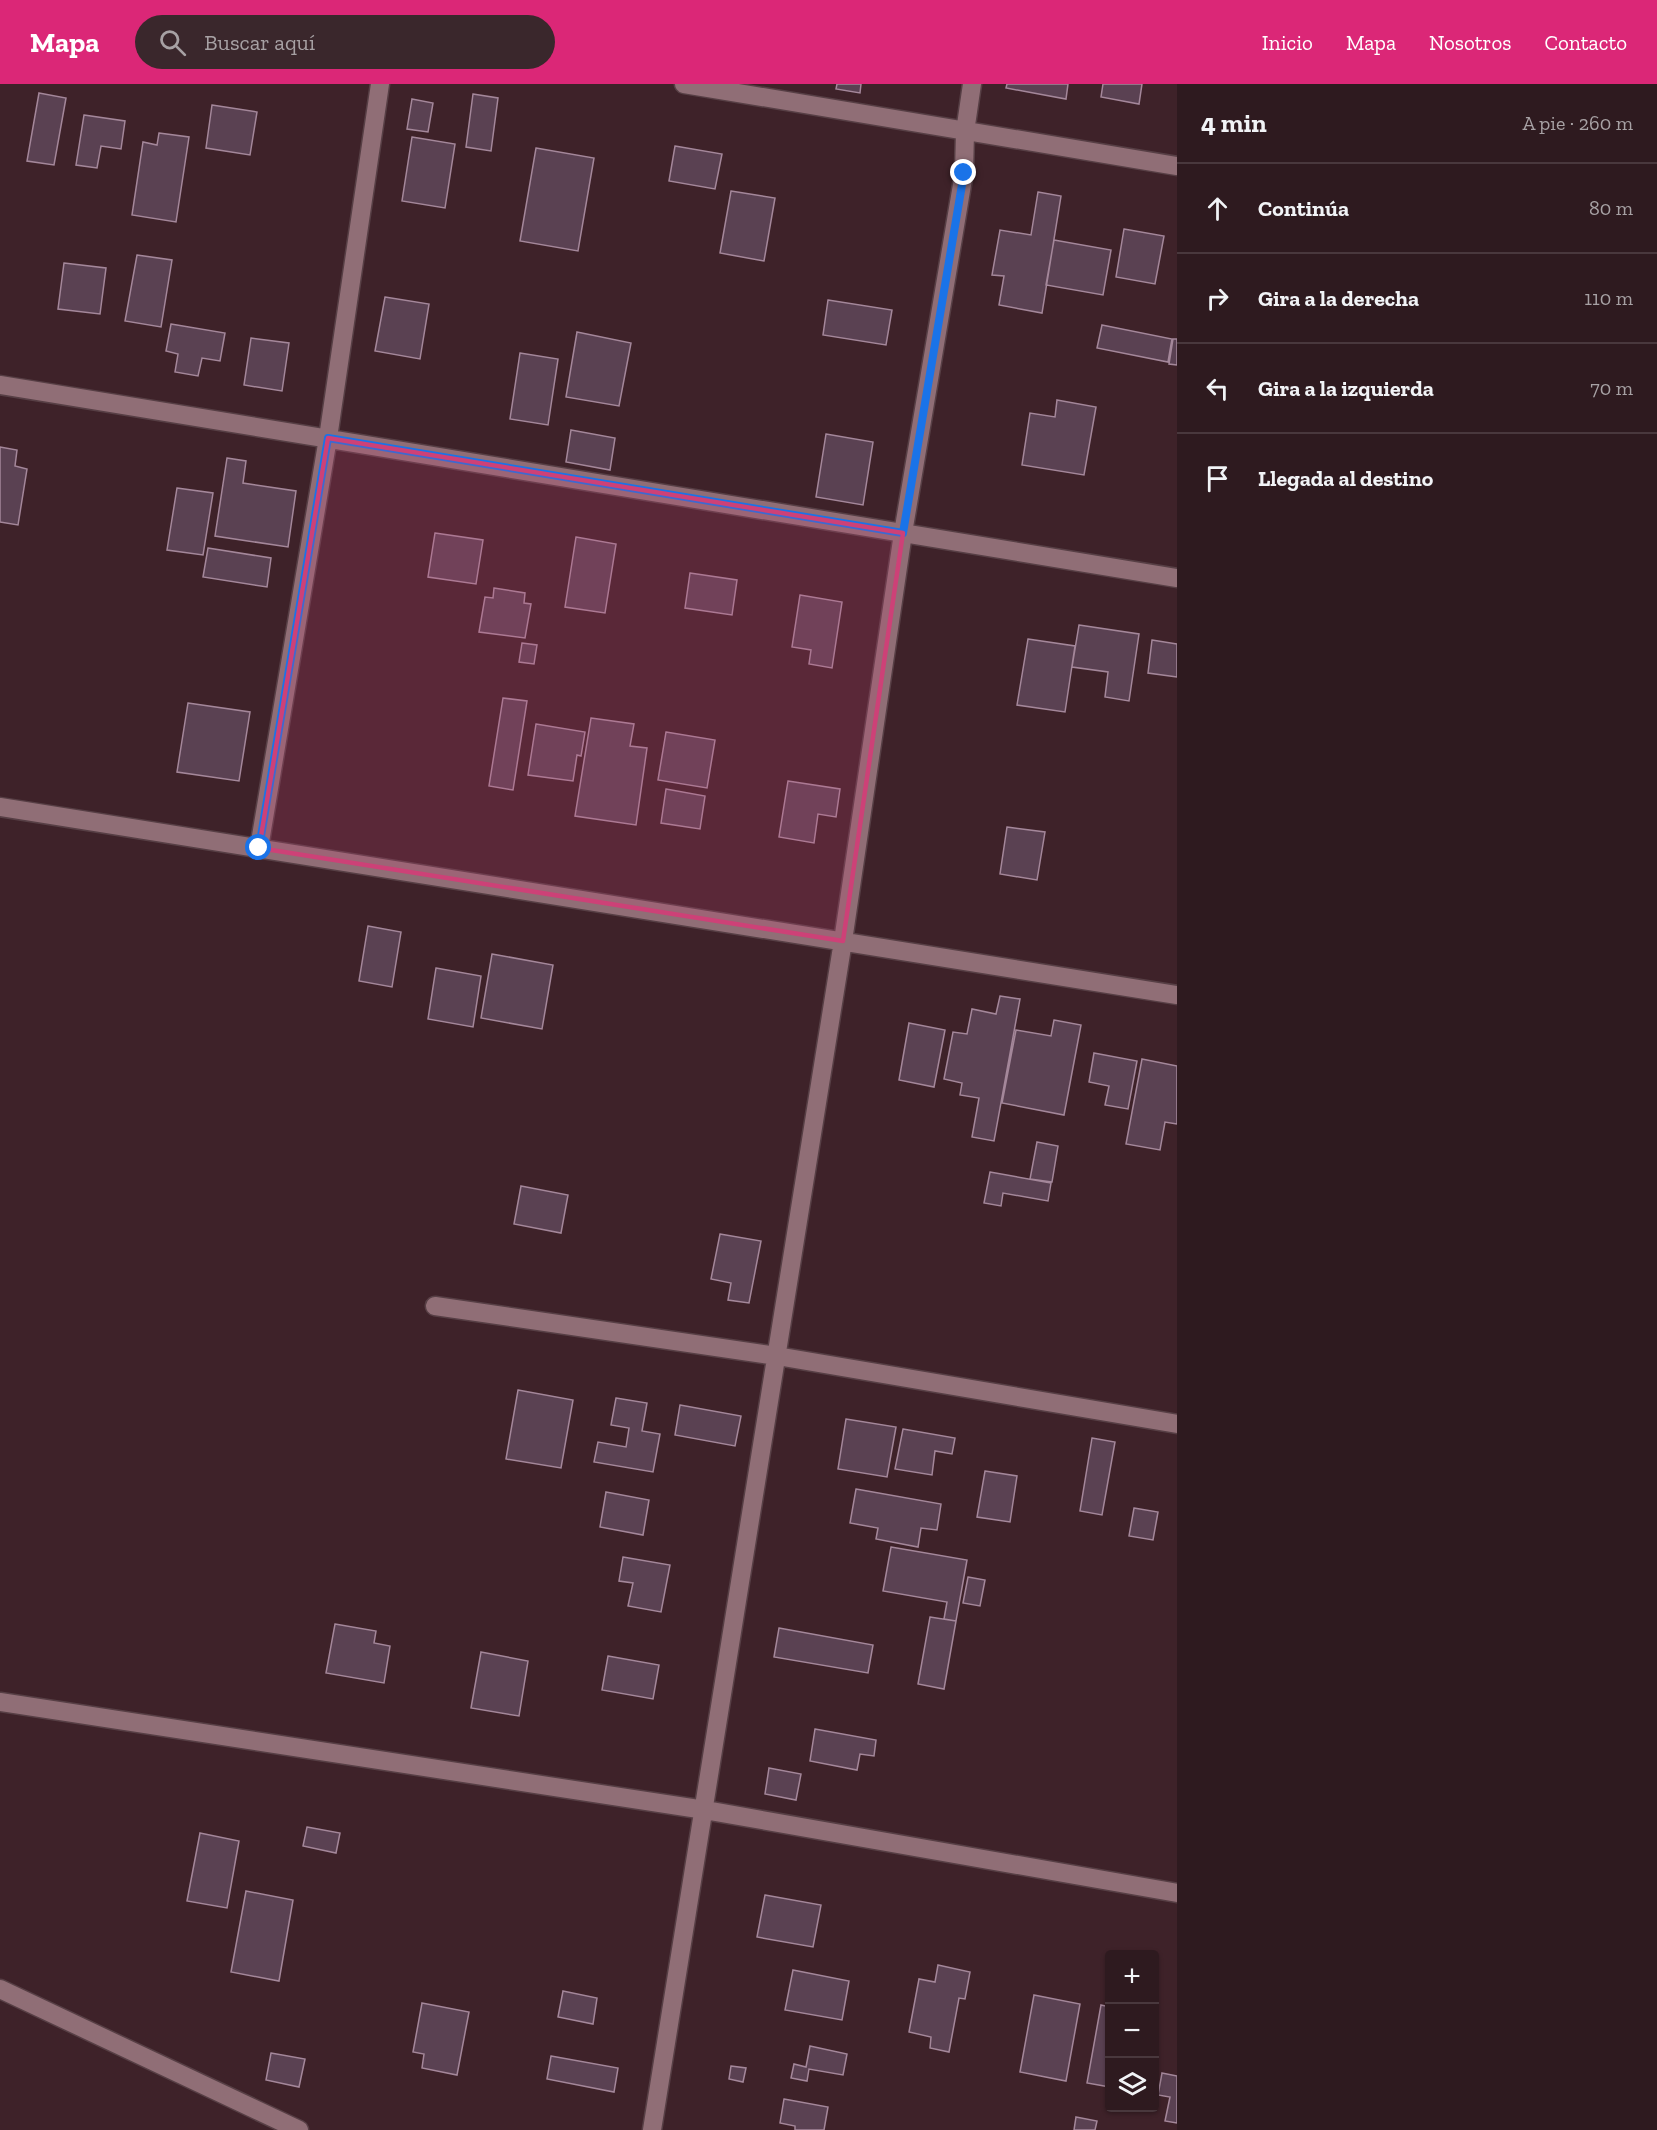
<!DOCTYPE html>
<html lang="es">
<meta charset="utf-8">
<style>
body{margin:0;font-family:"Zilla Slab",serif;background:#3a272c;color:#f1f3f6}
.controls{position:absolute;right:18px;bottom:18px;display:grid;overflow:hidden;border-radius:6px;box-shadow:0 2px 4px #0004}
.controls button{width:54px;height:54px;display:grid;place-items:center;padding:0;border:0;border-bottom:2px solid #49383d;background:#2e1a1f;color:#f1f3f6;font:30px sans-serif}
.stop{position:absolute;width:18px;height:18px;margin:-14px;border:4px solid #1a73e8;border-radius:50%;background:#fff}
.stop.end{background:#1a73e8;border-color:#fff;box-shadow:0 2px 6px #0008}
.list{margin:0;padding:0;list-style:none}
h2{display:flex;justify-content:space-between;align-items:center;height:78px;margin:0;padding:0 24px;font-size:26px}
h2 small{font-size:20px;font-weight:400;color:#a7a1a4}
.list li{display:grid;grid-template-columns:39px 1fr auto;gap:18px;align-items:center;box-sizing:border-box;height:90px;padding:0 24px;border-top:2px solid #49383d}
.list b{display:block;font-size:22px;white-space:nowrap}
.list em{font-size:20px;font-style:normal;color:#a7a1a4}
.icon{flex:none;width:33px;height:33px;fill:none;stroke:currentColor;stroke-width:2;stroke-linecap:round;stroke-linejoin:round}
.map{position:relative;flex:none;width:1177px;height:2046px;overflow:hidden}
header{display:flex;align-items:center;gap:36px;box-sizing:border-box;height:84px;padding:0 30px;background:#db2777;color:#fff}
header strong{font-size:28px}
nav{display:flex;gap:33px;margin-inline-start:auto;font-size:21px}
.search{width:420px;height:54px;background:#3a272c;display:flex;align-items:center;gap:15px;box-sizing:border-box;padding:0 21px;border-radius:33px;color:#a7a1a4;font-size:22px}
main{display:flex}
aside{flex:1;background:#2e1a1f}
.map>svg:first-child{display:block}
.building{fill:#5a4152;stroke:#a4879a;stroke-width:1.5}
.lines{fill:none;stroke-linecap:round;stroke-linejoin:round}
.minor-casing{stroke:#573f45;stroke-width:21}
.minor{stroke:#906e76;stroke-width:18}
.route{stroke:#1a73e8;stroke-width:8}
.marked{fill:#cd4177;fill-opacity:0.2;stroke:#cd4177;stroke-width:4.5;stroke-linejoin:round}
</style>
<header>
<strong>Mapa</strong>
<div class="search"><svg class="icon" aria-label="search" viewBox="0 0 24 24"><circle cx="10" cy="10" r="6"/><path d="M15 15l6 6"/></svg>Buscar aquí</div>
<nav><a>Inicio</a><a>Mapa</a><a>Nosotros</a><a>Contacto</a></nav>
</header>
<main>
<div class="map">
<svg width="1177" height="2046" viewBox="0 0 1177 2046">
<rect width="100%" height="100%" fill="#3e2229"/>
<path class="building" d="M837,0H861L860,9L836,5Z
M1007,0H1068L1066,15L1006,4Z
M1103,0H1142L1139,20L1101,13Z
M39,9L66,14L54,81L27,77Z
M473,10L498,14L491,67L466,63Z
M412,15L433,19L428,48L407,45Z
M212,21L257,28L250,71L206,64Z
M84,31L125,37L121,65L101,62L97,84L76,81Z
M159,49L189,53L176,138L132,131L143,58L157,61Z
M412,53L455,60L445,124L402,117Z
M675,62L722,70L715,105L669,97Z
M536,64L594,74L578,167L520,157Z
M731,107L775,114L764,177L720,169Z
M1038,108L1061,112L1042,229L999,221L1004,192L992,191L1000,146L1031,151Z
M1124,145L1164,152L1155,200L1116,193Z
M1054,156L1111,166L1103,211L1046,201Z
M137,171L172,176L161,243L125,237Z
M64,179L106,184L100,230L58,225Z
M385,213L429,220L420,275L375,267Z
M828,216L892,226L886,261L823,251Z
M171,240L225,249L220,277L202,274L198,292L175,288L178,270L166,267Z
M1102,241L1172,255L1168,278L1097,264Z
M577,248L631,259L619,322L566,313Z
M251,254L289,259L282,307L244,301Z
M1173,255H1177V281L1169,280Z
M520,269L558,275L548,341L510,335Z
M1057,316L1096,323L1084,391L1022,381L1030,329L1055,333Z
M571,346L615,354L610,386L566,378Z
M826,350L873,358L863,421L816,413Z
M0,363L17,366L15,382L27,385L18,441L0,438Z
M227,374L246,377L243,399L296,407L288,463L215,452Z
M177,404L213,409L203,471L167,466Z
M435,449L483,456L476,500L428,493Z
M576,453L616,460L605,529L565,523Z
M208,464L271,474L267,503L203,493Z
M690,489L737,496L732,531L685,524Z
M494,504L525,509L524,519L531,520L525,554L479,548L485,513L493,514Z
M800,511L842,518L832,584L809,580L811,566L792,563Z
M1079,541L1139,550L1129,617L1105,613L1108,588L1072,583Z
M1028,555L1075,562L1065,628L1017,621Z
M1152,556L1177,560V593L1148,589Z
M522,559L537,561L534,580L519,578Z
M503,614L527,617L513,706L489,702Z
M188,619L250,628L239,697L177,688Z
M591,634L634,640L630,662L647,664L636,741L575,732Z
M536,640L585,648L581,672L577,671L573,697L528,691Z
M666,648L715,656L707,704L658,696Z
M788,697L840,705L836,733L818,730L814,759L779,753Z
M666,705L705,712L700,745L661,739Z
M1007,743L1045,748L1037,796L1000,790Z
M368,842L401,848L392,903L359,897Z
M492,870L553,881L542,945L481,934Z
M436,884L481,892L473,943L428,935Z
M1000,912L1020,915L994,1057L972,1053L979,1014L960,1011L962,999L944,995L953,948L967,950L972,925L996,930Z
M1054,936L1081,941L1064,1031L1002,1019L1016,946L1051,952Z
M909,939L945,946L934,1003L899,996Z
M1094,969L1137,977L1128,1025L1105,1021L1109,1002L1089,998Z
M1142,975L1177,982V1040L1165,1038L1160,1066L1126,1060Z
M1037,1058L1058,1062L1052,1098L1030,1095Z
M990,1088L1051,1099L1048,1117L1003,1109L1001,1122L984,1119Z
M521,1102L568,1111L561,1149L514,1140Z
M720,1150L761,1157L749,1219L728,1216L731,1199L711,1195Z
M518,1306L573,1316L561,1384L506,1375Z
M616,1314L647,1319L642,1347L660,1350L653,1388L594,1378L598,1358L626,1363L629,1344L611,1341Z
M680,1321L741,1332L735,1362L675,1351Z
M846,1335L896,1343L887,1393L838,1385Z
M903,1345L955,1354L952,1370L935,1367L932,1391L895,1385Z
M1092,1354L1115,1358L1102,1431L1080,1427Z
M985,1387L1017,1392L1010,1438L977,1433Z
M856,1405L941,1420L937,1446L921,1444L918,1463L876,1455L878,1444L850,1439Z
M606,1408L649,1416L643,1451L600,1443Z
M1134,1424L1158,1428L1153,1456L1129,1452Z
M891,1463L967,1476L956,1537L944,1535L947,1518L883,1507Z
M623,1473L670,1481L661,1528L628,1522L633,1499L619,1497Z
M968,1493L985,1496L980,1522L963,1519Z
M930,1533L956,1537L944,1605L918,1600Z
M335,1540L376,1547L374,1559L390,1562L384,1599L326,1589Z
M779,1544L873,1561L868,1589L774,1573Z
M481,1568L528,1577L519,1632L471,1624Z
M608,1572L659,1581L653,1615L602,1606Z
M815,1645L876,1656L874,1672L860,1670L857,1686L810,1677Z
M769,1684L801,1690L796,1716L765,1710Z
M307,1743L340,1749L336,1769L303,1762Z
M200,1749L239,1757L227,1824L187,1817Z
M246,1807L293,1816L279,1897L231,1888Z
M765,1811L821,1821L813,1863L757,1853Z
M938,1881L970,1888L965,1915L959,1914L949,1968L930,1964L931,1953L909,1948L919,1895L935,1898Z
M793,1886L849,1897L842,1936L785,1926Z
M563,1907L597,1914L593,1940L558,1933Z
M1034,1911L1080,1920L1066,1997L1020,1988Z
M422,1919L469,1928L457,1991L422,1984L424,1970L413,1968Z
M1101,1921L1110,1923V2003L1087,1999Z
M810,1962L847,1970L843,1991L809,1985L807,1997L791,1994L794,1980L806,1983Z
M271,1969L305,1975L299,2003L266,1996Z
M551,1972L618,1984L614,2008L547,1995Z
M731,1982L746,1984L743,1998L729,1995Z
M1162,1989L1177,1992V2039L1165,2037L1170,2013L1158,2011Z
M784,2015L828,2023L824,2046H795V2042L780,2039Z
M1076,2033L1097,2037L1095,2046H1074Z"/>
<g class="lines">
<defs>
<path id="minor" d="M684,0L1177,82
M0,301L1177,494
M0,723L1177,911
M259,764L328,354L380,0
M435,1222L777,1272L1177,1340
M0,1618L705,1726L1177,1809
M0,1905L299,2046
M652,2046L843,857L903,449L964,89L965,48L972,0"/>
</defs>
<use href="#minor" class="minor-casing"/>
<use href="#minor" class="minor"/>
</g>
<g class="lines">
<path class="route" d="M259,764L328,354L903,449L964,89"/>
</g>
<path class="marked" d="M328,354L903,449L843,857L259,764Z"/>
</svg>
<div class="controls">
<button>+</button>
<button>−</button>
<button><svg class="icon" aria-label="layers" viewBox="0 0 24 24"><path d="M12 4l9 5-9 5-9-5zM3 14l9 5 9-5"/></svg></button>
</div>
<div class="stop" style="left:259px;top:764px"></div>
<div class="stop end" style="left:964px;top:89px"></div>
</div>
<aside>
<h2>4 min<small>A pie · 260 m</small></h2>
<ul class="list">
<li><svg class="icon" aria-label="ahead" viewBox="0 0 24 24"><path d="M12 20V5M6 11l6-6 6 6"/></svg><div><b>Continúa</b></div><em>80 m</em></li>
<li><svg class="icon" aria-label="right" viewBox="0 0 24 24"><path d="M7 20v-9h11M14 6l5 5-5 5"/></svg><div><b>Gira a la derecha</b></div><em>110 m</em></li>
<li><svg class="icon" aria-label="left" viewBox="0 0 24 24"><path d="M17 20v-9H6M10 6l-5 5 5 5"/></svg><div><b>Gira a la izquierda</b></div><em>70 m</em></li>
<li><svg class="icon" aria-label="arrive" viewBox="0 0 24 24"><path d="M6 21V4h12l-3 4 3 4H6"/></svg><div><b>Llegada al destino</b></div></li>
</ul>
</aside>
</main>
